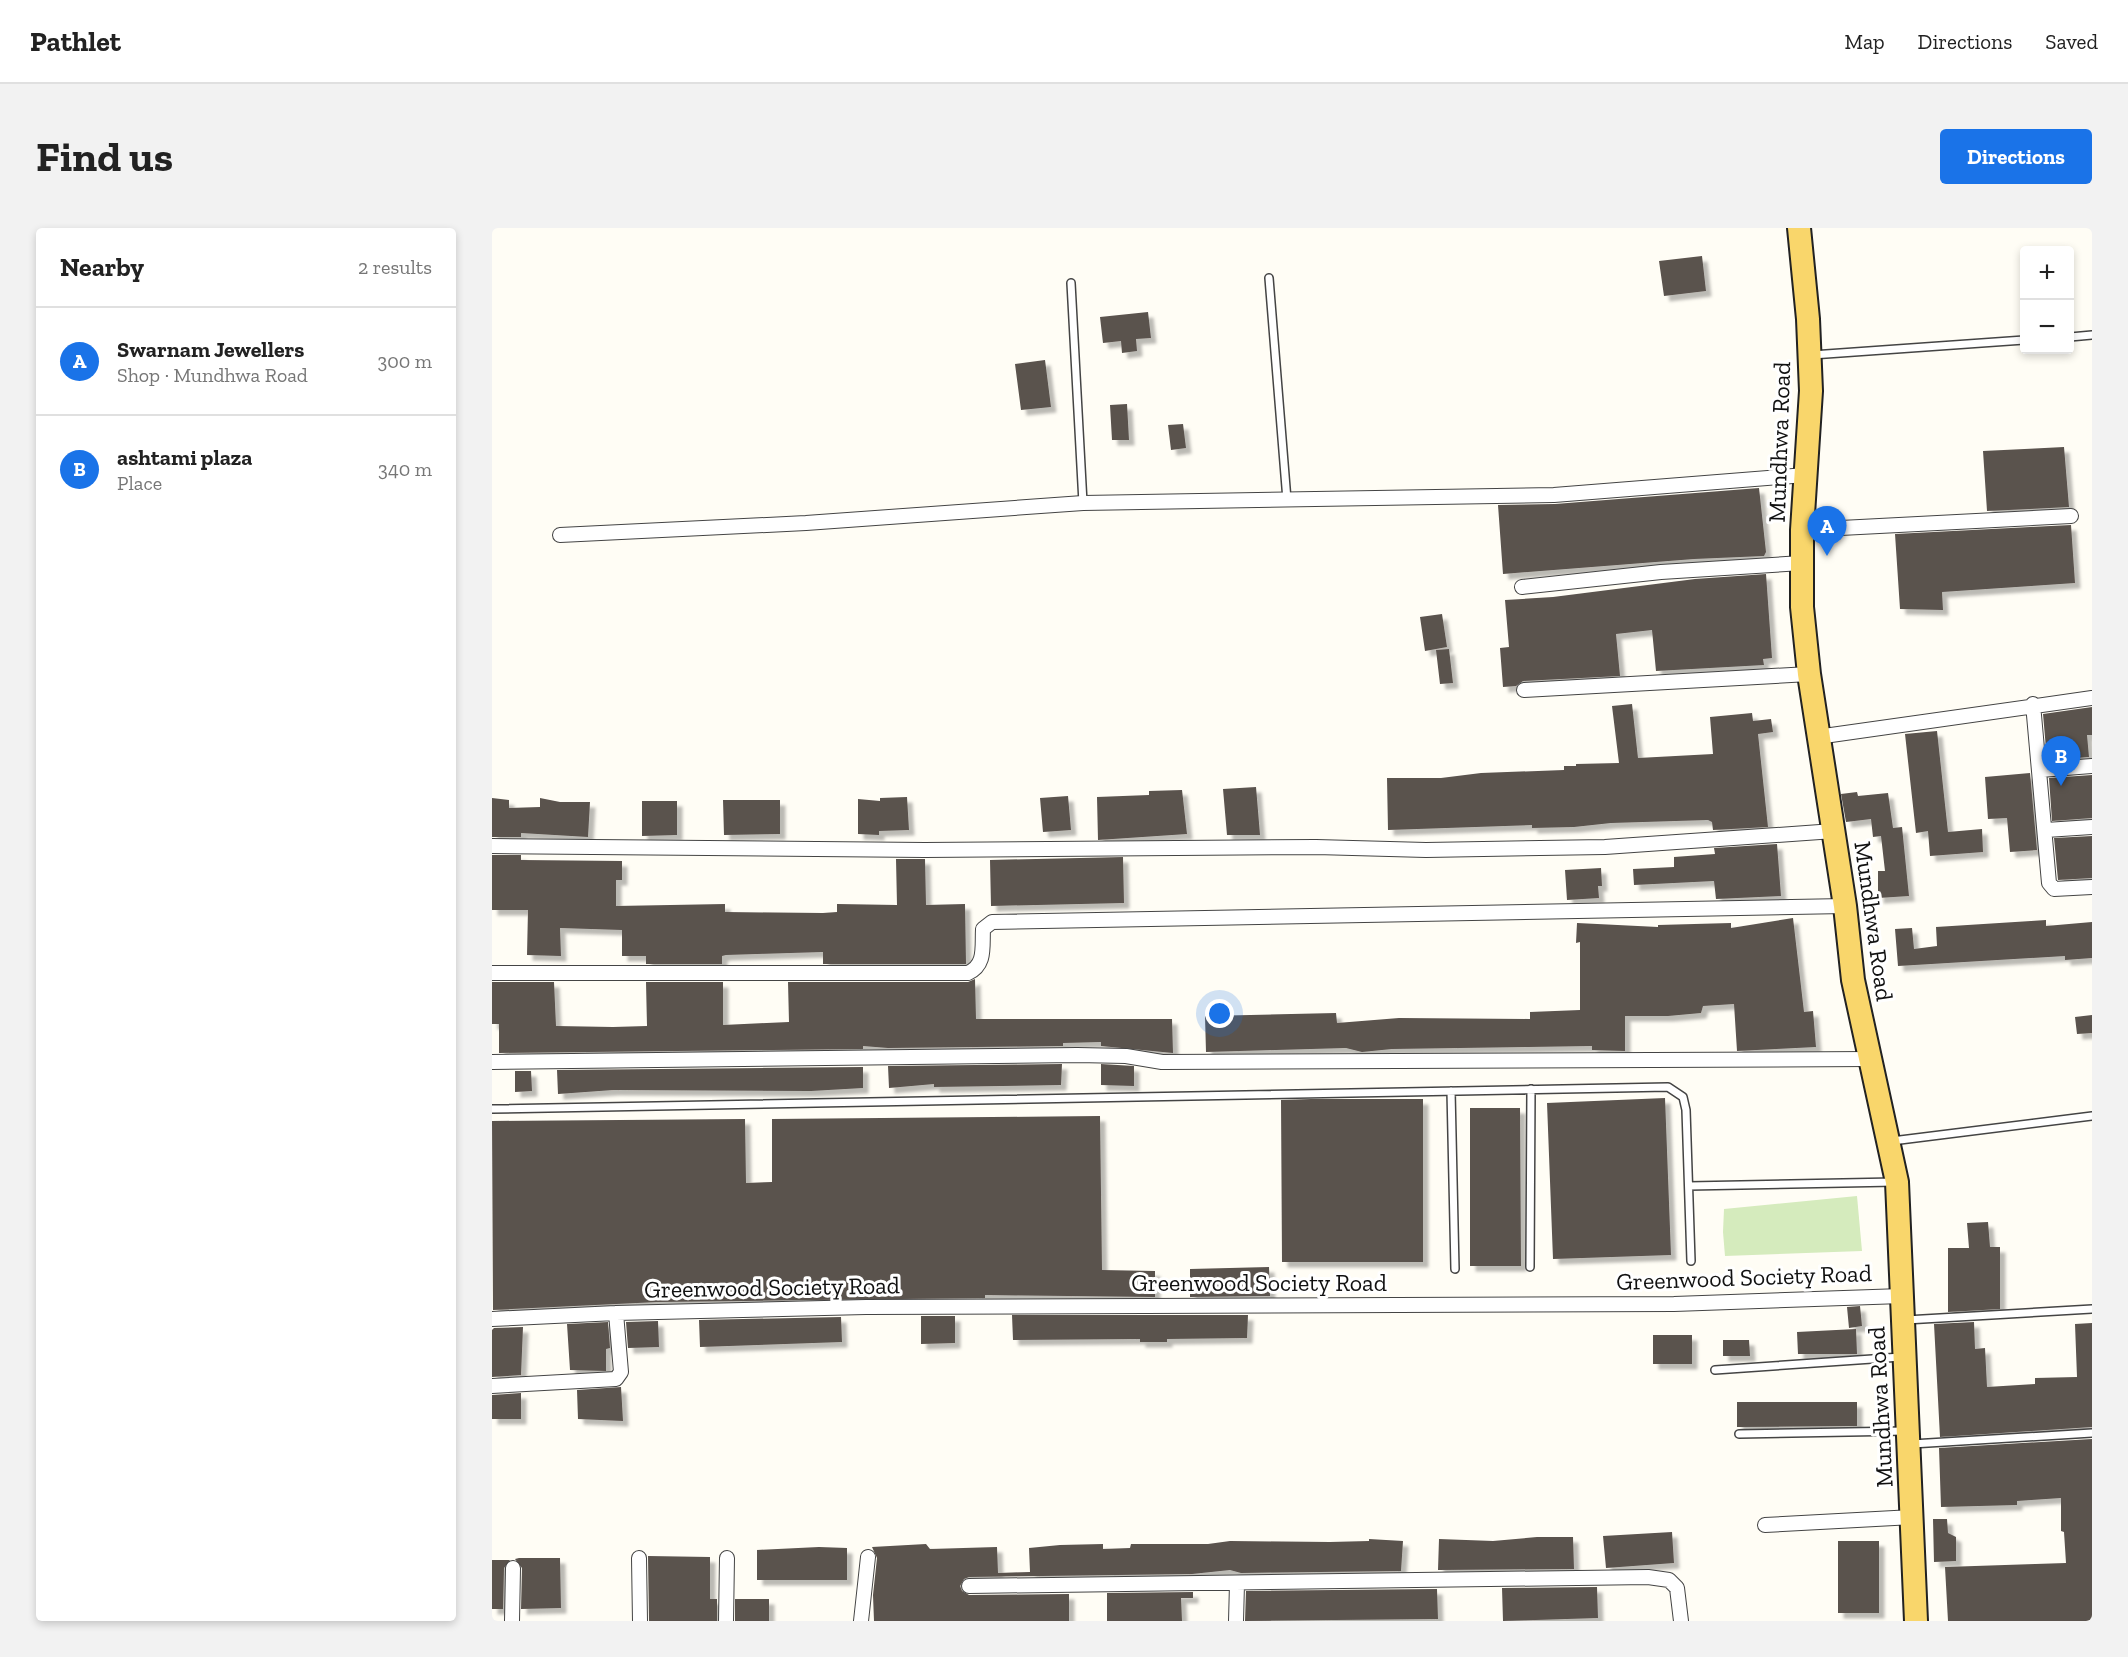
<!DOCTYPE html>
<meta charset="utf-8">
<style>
body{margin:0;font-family:"Zilla Slab",serif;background:#f2f2f2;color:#222}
.controls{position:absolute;right:18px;top:18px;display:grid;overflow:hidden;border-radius:6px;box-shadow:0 3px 9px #0003}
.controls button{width:54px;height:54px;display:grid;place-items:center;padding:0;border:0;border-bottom:2px solid #e0e0e0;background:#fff;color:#222;font:30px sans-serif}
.you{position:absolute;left:728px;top:786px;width:21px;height:21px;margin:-15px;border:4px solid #fff;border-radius:50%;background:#1a73e8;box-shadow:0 0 0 9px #1a73e833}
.badge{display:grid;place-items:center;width:39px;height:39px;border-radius:50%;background:#1a73e8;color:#fff;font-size:20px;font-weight:700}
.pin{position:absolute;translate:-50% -50px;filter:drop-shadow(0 2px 3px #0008)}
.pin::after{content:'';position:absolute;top:32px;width:21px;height:18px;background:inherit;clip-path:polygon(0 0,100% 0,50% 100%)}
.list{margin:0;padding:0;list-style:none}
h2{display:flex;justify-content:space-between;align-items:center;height:78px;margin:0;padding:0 24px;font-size:26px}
h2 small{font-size:20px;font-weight:400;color:#767676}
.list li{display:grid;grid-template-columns:39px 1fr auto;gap:18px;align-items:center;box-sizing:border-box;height:108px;padding:0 24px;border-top:2px solid #e0e0e0}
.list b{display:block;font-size:22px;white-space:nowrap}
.list p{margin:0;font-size:20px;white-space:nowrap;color:#767676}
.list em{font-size:20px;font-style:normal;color:#767676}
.map{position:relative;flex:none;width:1600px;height:1393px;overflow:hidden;border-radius:6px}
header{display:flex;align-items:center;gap:36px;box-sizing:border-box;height:84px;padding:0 30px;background:#fff;border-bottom:2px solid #e0e0e0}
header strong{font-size:28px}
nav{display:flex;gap:33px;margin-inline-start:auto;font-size:21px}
.intro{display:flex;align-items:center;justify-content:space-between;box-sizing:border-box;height:144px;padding:0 36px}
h1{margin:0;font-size:42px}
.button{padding:15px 27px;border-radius:6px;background:#1a73e8;color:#fff;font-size:21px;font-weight:700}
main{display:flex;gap:36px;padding:0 36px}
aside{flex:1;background:#fff;border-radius:6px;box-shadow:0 3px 9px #0003}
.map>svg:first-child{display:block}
.green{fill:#d5ebbd}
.building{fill:#5a524d;filter:url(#shadow)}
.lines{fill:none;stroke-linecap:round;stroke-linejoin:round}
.lane-casing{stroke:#444;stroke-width:10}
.street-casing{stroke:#444;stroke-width:16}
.primary-casing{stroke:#222;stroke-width:26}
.lane{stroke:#fff;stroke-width:7}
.street{stroke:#fff;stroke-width:14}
.primary{stroke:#f9d66b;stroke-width:22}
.labels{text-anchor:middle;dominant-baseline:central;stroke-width:6;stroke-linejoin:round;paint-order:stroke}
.street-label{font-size:24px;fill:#111;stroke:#fff}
</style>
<header>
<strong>Pathlet</strong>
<nav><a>Map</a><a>Directions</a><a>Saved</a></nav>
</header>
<div class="intro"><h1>Find us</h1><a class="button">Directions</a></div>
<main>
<aside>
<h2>Nearby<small>2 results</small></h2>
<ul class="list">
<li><span class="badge">A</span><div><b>Swarnam Jewellers</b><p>Shop · Mundhwa Road</p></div><em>300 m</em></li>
<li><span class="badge">B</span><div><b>ashtami plaza</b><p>Place</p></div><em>340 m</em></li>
</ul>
</aside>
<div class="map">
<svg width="1600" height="1393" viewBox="0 0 1600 1393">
<defs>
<filter id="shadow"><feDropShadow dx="5.5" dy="5.5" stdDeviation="1.5" flood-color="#0004"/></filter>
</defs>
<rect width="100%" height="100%" fill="#fffdf5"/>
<path class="green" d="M1365,968L1370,1023L1233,1028L1231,1004L1232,981Z"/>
<path class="building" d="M1210,28L1214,63L1172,68L1167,33Z
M656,84L659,110L644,111L645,123L630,125L629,113L611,115L608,89Z
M553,132L559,179L529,182L523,136Z
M635,176L637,212H620L618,177Z
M691,196L694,220L679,222L676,197Z
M1572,219L1577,279L1495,283L1491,223Z
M1267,260L1274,324L1272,328L1202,331L1011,346L1006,277L1063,276Z
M1579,297L1583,355L1450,364L1451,382L1408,381L1403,306Z
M1274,346L1280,430L1271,431L1272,437L1164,443L1160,402L1124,406L1128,448L1031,453L1024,458L1011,459L1008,420L1017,419L1013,372L1061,369L1203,351Z
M950,386L955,419L933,423L928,389Z
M957,421L961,455L948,456L944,422Z
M1140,476L1146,530L1221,526L1218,489L1260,485L1261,493L1279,491L1281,504L1266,506L1276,599L1221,602L1220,594L1216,592L1119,595L1082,599L1040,600V597L896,602L895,550H949L989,545L1072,542V538H1084V536L1127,535L1120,478Z
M1600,479V507H1595L1597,529L1555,532L1551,486Z
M1445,503L1456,604L1490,601L1491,624L1438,628L1436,603L1424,605L1413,506Z
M1538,545L1545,622L1518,624L1515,590L1496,591L1493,549Z
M1600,547V590L1560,593L1557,550Z
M764,559L768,607H735L731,561Z
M690,562L695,606L606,612L605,569L657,567V563Z
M1365,564L1366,568L1396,565L1401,600L1410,599L1417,668L1386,670V643H1393L1389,608L1381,609L1379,591L1354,594L1349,566Z
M576,568L579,602L551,604L548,570Z
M415,569L417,602L387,603V607L366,606V571L388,573V570Z
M0,570L17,572V580L48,579V570L68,574H98L96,609L29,605V609H0Z
M231,572H288V606L232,607Z
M150,573H185V607L150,608Z
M1600,608V650L1566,652L1562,610Z
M1285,616L1289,668L1224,671L1222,653L1142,657L1141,641L1182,639V629L1223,626L1222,620Z
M0,627H29V632L130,633V652H124V678L233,676V684L331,685L345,684V676L405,677L404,631H433L434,677L473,676L474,736H331V724L234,727L230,728V736H154V728H130V702L68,700L69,728L35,727L36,682H0Z
M631,629L632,675L499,678L498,632Z
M1109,640L1110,658H1106L1107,670L1075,672L1073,642Z
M1301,690L1312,784L1321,783L1324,819L1245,823L1242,776L1211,778L1209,785L1176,788H1133V823L1100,822V818L900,821L870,824L854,820L714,824L713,788L844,785L845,795L907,790L1038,791V784L1088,782V714L1084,715L1085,695L1166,699V697L1239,695V700Z
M1554,692V698L1600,694V730L1573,732V728L1406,738L1403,701L1420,700L1422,721L1445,718L1444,699Z
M483,751L484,791H680L681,825L609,818V814L571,815V818L396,820L371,818V821L7,825V796H0V754H62L64,798L121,799L155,798L154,754H231V797L297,794L296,754H476Z
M1600,787V805L1585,806L1583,789Z
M570,836L569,857L442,859V856L397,860L396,838Z
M609,836L642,838V858L609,857Z
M371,839V860L319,863L121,862L66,866L65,842Z
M23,843H39L40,863L23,864Z
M1173,870L1179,1027L1061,1031L1055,875Z
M819,871H931V1034H790L789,872Z
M978,880H1028L1029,1038H978Z
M608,888L610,1042L663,1043V1069L493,1067V1070L166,1074L1,1082L0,893L253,891L254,955L280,954V891Z
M1496,994L1498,1019H1508V1081L1456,1084V1020H1477L1475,995Z
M777,1039L778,1068L698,1069V1041Z
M1368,1078L1370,1098L1357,1100L1355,1079Z
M520,1087H756L755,1110L675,1111V1114H648V1111L521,1112Z
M429,1088H463V1115L429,1116Z
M349,1089L350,1114L208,1119L207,1092Z
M166,1093L167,1119L136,1120L134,1094Z
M116,1094L118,1120L114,1121V1143L78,1142L75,1096Z
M1482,1094L1483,1121L1493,1120L1495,1159L1543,1156V1150L1585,1149L1583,1096L1600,1095V1199L1448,1209L1442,1096Z
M31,1099L29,1147L0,1149V1102L2,1100Z
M1364,1101L1365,1126H1306L1305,1104Z
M1161,1107H1200V1136H1161Z
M1231,1112H1257L1258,1128H1231Z
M129,1159L131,1193L86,1191L85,1162Z
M29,1165V1191H0V1167Z
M1245,1174H1365V1198L1245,1199Z
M1600,1211V1393H1456L1453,1339L1574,1335L1572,1304L1569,1303V1270L1525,1273V1277L1449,1279L1447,1220Z
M1441,1291H1455L1456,1305L1464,1309V1333L1442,1334Z
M1180,1304L1182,1335L1114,1340L1111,1308Z
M1045,1309H1081L1082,1341L946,1342L947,1311L1001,1313Z
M877,1311L911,1313L909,1343L749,1345L738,1342L700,1346L477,1349L472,1351L468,1358L470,1363L477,1367L577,1366V1393H382L381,1367L385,1330L380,1319L434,1316L438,1321L505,1319L506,1345L538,1344L537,1320L568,1317L611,1316V1321L638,1320L639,1316H716L738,1313L838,1314L877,1313Z
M1346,1313H1387V1385H1346Z
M327,1319L355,1320V1352H265V1322Z
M156,1328L218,1329V1371H225V1393H157Z
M27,1330H68L69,1380L29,1381L30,1340L23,1331Z
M0,1332H18L12,1340L11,1381H0Z
M1105,1359L1106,1390L1011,1393L1010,1360Z
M945,1361L946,1391L753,1393L754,1363Z
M701,1364V1370H689L690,1393H615V1365Z
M243,1371H277V1393H243Z"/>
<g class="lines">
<defs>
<path id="lane" d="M777,50L795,272
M579,55L591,275
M1578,109L1600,107
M1320,127L1532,112
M959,863L963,1041
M0,881L1176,859L1191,869L1194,882L1199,1033
M1400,913L1600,888
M1197,958L1403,954
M1038,1039L1039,861
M1414,1092L1600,1081
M1223,1142L1409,1129
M1247,1206L1413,1203
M1420,1216L1600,1205"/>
<path id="street" d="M1310,302L1579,288
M68,307L314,295L591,275L1062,267L1313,247
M1030,359L1169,344L1310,335
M1032,462L1317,446
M1541,476L1557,655L1562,661L1600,659
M1325,509L1600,470
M1548,542L1600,538
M1554,602L1600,599
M0,618L433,622L824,619L934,622L1113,619L1342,603
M0,745H476C494,737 490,719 491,701L500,694L1353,678
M0,834L585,827L634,828L670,834L1378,831
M0,1091L124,1085L374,1079L1182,1076L1410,1068
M0,1158L124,1151L129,1144L124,1085
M1273,1297L1421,1289
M147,1330L148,1393
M477,1358L1156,1349L1177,1352L1185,1360L1189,1393
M20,1393L21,1340
M234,1393L235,1330
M369,1393L376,1329
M744,1393L745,1356"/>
<path id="primary" d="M1307,0L1316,91L1319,163L1310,302V379L1317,446L1353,678L1361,752L1405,954L1424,1393"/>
</defs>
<use href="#lane" class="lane-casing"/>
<use href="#street" class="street-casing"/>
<use href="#primary" class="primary-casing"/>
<use href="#lane" class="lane"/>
<use href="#street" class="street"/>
<use href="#primary" class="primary"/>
</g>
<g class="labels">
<g class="street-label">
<text transform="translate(1287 214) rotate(-88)">Mundhwa Road</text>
<text transform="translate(1382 693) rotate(82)">Mundhwa Road</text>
<text transform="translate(1252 1049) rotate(-2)">Greenwood Society Road</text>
<text x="767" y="1054">Greenwood Society Road</text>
<text transform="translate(280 1059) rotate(-1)">Greenwood Society Road</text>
<text transform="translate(1388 1179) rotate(-93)">Mundhwa Road</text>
</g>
</g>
</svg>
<div class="controls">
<button>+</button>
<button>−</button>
</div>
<div class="you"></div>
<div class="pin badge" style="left:1335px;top:328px">A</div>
<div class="pin badge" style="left:1569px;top:558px">B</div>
</div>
</main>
